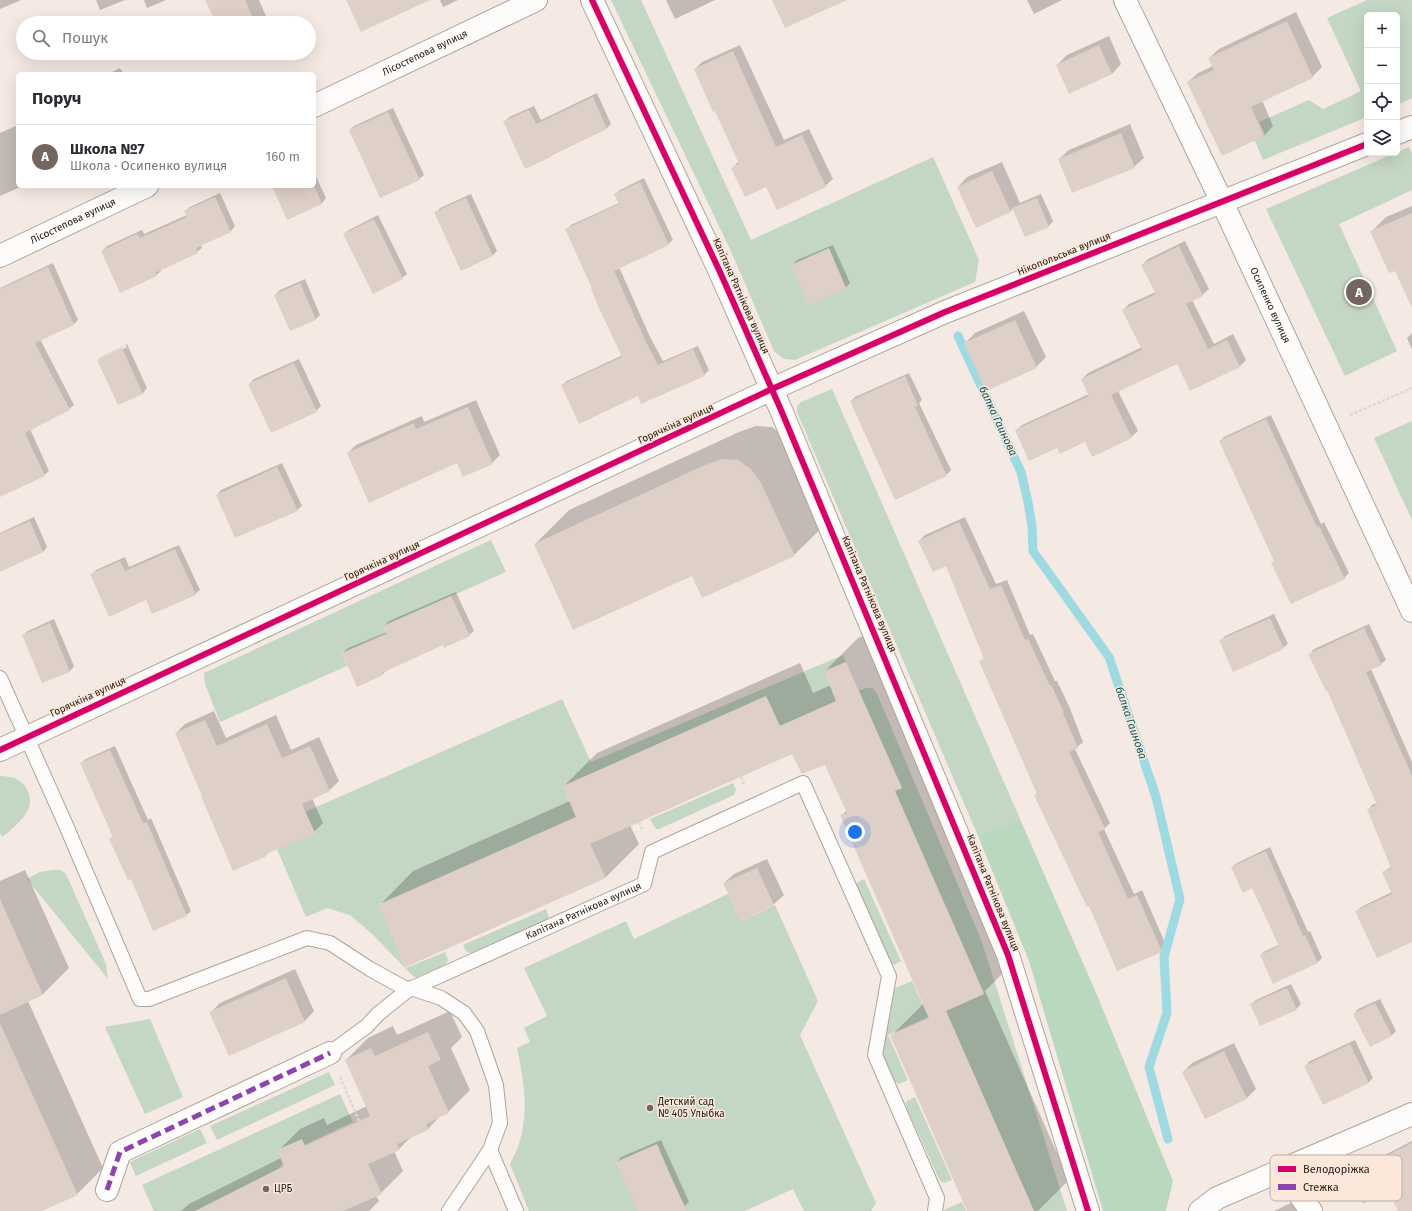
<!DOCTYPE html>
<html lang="uk">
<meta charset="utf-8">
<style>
body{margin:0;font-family:"Fira Sans",sans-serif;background:#f2f2f3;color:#2b2b33}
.controls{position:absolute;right:12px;top:12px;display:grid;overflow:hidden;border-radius:6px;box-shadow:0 4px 16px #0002}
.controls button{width:36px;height:36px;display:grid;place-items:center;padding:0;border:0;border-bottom:1px solid #e1e1e2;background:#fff;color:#2b2b33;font:20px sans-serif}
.you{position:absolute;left:855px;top:832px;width:14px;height:14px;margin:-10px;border:3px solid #fff;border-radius:50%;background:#1a73e8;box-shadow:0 0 0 6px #1a73e833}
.badge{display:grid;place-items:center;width:26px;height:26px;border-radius:50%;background:#72665f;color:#fff;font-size:13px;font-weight:700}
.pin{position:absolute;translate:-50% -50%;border:2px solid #fff;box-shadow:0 1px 4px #0006}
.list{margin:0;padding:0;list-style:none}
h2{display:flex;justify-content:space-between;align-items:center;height:52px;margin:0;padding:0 16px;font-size:17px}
h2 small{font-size:13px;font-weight:400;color:#7c7c81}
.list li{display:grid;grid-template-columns:26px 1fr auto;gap:12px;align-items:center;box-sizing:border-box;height:64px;padding:0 16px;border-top:1px solid #e1e1e2}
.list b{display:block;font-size:15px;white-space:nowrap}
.list p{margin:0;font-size:13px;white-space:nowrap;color:#7c7c81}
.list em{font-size:13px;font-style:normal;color:#7c7c81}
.icon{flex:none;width:22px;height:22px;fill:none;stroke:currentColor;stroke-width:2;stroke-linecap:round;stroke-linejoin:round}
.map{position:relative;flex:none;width:1412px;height:1211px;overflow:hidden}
.search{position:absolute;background:#fff;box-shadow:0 4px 16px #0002;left:16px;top:16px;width:300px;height:44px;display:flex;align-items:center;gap:10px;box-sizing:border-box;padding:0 14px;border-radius:22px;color:#7c7c81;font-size:15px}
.panel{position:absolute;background:#fff;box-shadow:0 4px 16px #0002;left:16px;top:72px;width:300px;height:116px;border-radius:6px}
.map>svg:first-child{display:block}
.green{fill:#c4d6c4}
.forest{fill:#bad8be}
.shadow{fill:#0003;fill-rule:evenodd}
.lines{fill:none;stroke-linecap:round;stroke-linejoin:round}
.stream{stroke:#9edae1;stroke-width:9}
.building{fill:#dfd0c7}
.service-casing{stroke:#aea49e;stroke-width:16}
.pedestrian-casing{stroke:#aea49e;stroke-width:24}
.minor-casing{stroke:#aea49e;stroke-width:24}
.path{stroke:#dad7d5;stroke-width:2.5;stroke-dasharray:3 2;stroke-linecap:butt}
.service{stroke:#fdfcfb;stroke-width:14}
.pedestrian{stroke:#fdfcfb;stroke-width:22}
.minor{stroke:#fdfcfb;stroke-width:22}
.quiet{stroke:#8e44ad;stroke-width:5;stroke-dasharray:10 5;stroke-linecap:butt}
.cycleway-casing{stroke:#fce8db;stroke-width:8}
.cycleway{stroke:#d6006c;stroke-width:6}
.poi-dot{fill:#72665f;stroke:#fce8db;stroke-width:1.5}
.labels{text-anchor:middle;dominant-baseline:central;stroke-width:3;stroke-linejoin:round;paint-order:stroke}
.street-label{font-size:10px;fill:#2c2018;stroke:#fce8db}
.poi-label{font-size:10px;fill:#2c2018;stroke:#fce8db;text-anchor:start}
.water-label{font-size:11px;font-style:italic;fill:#035761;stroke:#fce8db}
.key{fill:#fce8db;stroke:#beaca0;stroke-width:1}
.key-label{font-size:11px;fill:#2c2018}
</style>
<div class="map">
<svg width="1412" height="1211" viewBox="0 0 1412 1211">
<rect width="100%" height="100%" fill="#f4e9e3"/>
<path class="green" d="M611,0H641L751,240L933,157L979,260L975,282L795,360L784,359L774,351L730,249Z
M1367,0H1412V98L1397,105V15H1367V117L1263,160L1254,139L1265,134L1259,122L1309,100L1323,109L1361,91L1327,18Z
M1409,147L1412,153V190L1339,224L1397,351L1345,376L1266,209Z
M832,389L1020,819L978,836L797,412V406L801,402Z
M1412,421V520L1374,438Z
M491,540L506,572L383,626L386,633L342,653L347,666L220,722L205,684L204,673Z
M843,655L858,691C869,687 873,685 878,696L982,942L1067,1211H1034L946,1011L984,993L895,791L902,788L859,691L780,726L766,696L563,786L576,817L379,904L406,968L445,952L448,960L445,965L417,977H414L372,934L350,915L327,908L306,917L277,849L315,833L305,812L562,699L591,762Z
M0,776C5,776 14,777 18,780C28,786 33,799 28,810C22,821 11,830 2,837L0,833Z
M733,783L736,790L734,795L659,829H656L650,819Z
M53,870H60L66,874L106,964L108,979L27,879L40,872Z
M864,879L901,961L894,965L891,964L855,888L858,882Z
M728,894L741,921L775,905L818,1001L800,1035L876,1203L871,1211H804L793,1189L745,1211H529L510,1164C513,1157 517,1151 519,1144C529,1113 524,1079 517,1048L530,1042L524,1028L547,1016L524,968L626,921L634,939Z
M546,909L549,917L546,921L472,953C466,953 465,950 463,945Z
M912,981L928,1017L888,1035L908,1080L899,1084L894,1081L881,1053L893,989Z
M150,1019L183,1097L145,1114L105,1027Z
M329,1072L335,1085L217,1140L210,1126Z
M340,1094L353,1122L289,1152L276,1174L197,1211H154L142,1185Z
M915,1097L952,1180L944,1183L940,1181L906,1106V1102Z
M200,1129L207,1143L136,1176L130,1162Z
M962,1202L966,1211H943L944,1210Z"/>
<path class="forest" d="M1020,819L1097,995L1173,1181L1166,1211H1103L1029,961L978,836Z"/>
<path class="shadow" d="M0,0H21L0,9Z
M96,0H125L100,10Z
M144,0H166L147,8Z
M229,0H259L269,23H217Z
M440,0H458L443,7Z
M666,0H715L675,19Z
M1027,0H1062L1034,14Z
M1296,12L1322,67L1312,77L1262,100L1273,126L1264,136L1222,155L1188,82L1198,73L1213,66L1209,58L1219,49Z
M1109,36L1121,64L1112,74L1057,65L1067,55Z
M740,45L784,140L809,129L833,179L825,186H767L733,168L739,161L695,69L702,62Z
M120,68L124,74H108Z
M597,93L611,124L607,128L526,168L504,122L509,117L534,106L541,120Z
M393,108L424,175L419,179L350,130L354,126Z
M1130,124L1144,158L1134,167L1059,159L1069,150Z
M18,125V186H23L0,196V133Z
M1002,162L1020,203L1041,194L1053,221L1049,226L1026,236L1013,208L1010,212L958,187L967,177Z
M314,172L326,198L322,203L288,218L273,186H314Z
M644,178L673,240L668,244L619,267L650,337L663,361L698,346L709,370L704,375L639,395L562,385L567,381L623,355L566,230L571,225L619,203L615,194L620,190Z
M220,193L235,226L231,231L201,245L202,248L197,252L160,269L161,271L156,275L102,251L107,246L142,230L144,234L187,215L185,211L190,207Z
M471,194L497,251L492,256L436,213L440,208Z
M1412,206V306L1395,270L1371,232L1386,217Z
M378,215L407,274L402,278L344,234L349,230Z
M1185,241L1209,289L1202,295L1192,300L1214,344L1233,334L1246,360L1239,367L1177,362L1118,391L1138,431L1131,437L1086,441L1058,446L1016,431L1022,425L1089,394L1082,379L1088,373L1142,347L1123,310L1129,304L1156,292L1142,265L1148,259Z
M833,245L850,283L845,288L793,265L797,260Z
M53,263L78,320L74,324L40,339L74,405L69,409L30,429L49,471L44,475L0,482V288Z
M305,279L320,315L316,319L275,295L280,290Z
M1024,311L1046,357L1036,367L965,343L975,333Z
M1412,333V350L1407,338Z
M127,344L147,388L143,393L118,404L98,360L103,356ZM126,345L127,347L102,359V357Z
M299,359L321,406L316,411L249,384L254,379Z
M909,373L922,400L919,403L951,470L946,475L851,401L855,397Z
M476,400L500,455L492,463L458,462L348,453L356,445L422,416L424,422Z
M1271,415L1321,524L1324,522L1349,573L1344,578L1275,560L1220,441L1224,437Z
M756,426L772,427L784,436L828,522L794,555L693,574L535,544L569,510L739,432Z
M282,463L302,506L297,510L217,495L221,490Z
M34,517L47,547L43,552L0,571V533Z
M965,517L996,584L1007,580L1030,635L1033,634L1055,681H1057L1069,706L1083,742L1075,749L1110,823L1104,829L1134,894L1142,890L1166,945L1161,951L1090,905L1035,795L1038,793L980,662L985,657L947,564L919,541L925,535Z
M179,545L200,590L195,594L146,599L91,575L96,570L125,557L129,567Z
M456,592L474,631L469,635L443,644L387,670L383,674L343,653L348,648L387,632L384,626L389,621Z
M1274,614L1288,644L1283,648L1220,641L1225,636Z
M54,619L74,666L70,671L43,682L23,635L28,631Z
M1369,624L1386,660L1381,664L1371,669L1412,762V941L1356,912L1361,907L1392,892L1383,872L1392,866L1368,810L1372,805L1377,803L1327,689L1310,654L1314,649Z
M879,629L1017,959L985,991L1069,1180L1038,1211H968L891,1036L924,1003L841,816L847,810L825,763L793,753L630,825L639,844L605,878L380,905L413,871L570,801L564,786L597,753L800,663L813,693L831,685L825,671L858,638Z
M214,711L226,738L276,715L291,750L319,737L339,781L330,790L312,798L323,823L314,832L270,851L266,855L203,796L176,733L185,724Z
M115,746L148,820L151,818L191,911L187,915L110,839L113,836L81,763L86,759Z
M1270,847L1308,932L1310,931L1322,958L1318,962L1273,982L1261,955L1265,951L1279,945L1253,887L1232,867L1237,863Z
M767,859L784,895L774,904L741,920L724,883L734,874Z
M25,870L69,968L43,994L28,1001L103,1168L77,1194L39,1211H0V881Z
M295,969L314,1011L305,1021L229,1055L210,1013L220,1003Z
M1291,984L1301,1004L1296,1009L1251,1004L1256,1000Z
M1380,999L1396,1031L1391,1036L1354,1014L1358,1009Z
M450,1011L462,1037L451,1048L470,1090L448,1112L441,1115L428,1129L412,1136L399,1149L394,1151L403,1171L381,1193L376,1195L379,1201L369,1211H181L189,1204L281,1158L278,1151L300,1129L324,1118L327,1125L367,1106L346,1060L368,1038L393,1026L397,1035Z
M1355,1040L1373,1078L1368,1083L1305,1066L1310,1061Z
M1234,1043L1256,1089L1246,1099L1183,1072L1192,1063Z
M661,1140L689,1202L685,1206L674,1211H639L617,1162L621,1157Z
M1412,1141V1205L1399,1211L1388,1190L1350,1175L1354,1171Z
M1293,1202L1298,1211H1274Z"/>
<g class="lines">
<path class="stream" d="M958,336L1021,472L1028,502L1032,526L1033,551L1109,657L1156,797L1180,899L1164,957L1167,1013L1149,1067L1168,1139"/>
</g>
<path class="building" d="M205,0H245L255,23H216Z
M346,0H430L361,32Z
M772,0H847L785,28Z
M1287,21L1313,78L1251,107L1264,136L1222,156L1187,82L1214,70L1208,58Z
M1099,45L1112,74L1069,94L1056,65Z
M733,51L776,147L802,135L826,187L777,210L766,187L745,197L731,168L739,164L715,111L713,112L694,69Z
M593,97L607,129L550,156L551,157L525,169L503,121L529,110L536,124Z
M388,112L420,180L380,198L349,130Z
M1121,133L1135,168L1072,193L1058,159Z
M992,171L1011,212L976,228L957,187Z
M640,182L669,245L614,271L646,342L658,365L693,349L705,376L641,404L638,396L579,424L561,385L622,357L598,306L591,289L592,288L565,229L619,204L614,194Z
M272,186H314L322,204L287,220Z
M215,197L231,232L196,248L198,253L155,273L157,276L120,293L101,251L137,234L140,238L187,217L184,211Z
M466,198L493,256L461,271L434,212Z
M1037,198L1049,227L1025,237L1012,208Z
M1412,213V308L1395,271L1389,273L1370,231Z
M374,219L403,279L373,294L343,234Z
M1179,246L1203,296L1186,304L1208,349L1227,340L1240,367L1190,391L1177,364L1111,395L1132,438L1092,457L1085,442L1060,454L1057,448L1029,461L1015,430L1089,396L1081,379L1142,350L1122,310L1156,294L1141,265Z
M829,248L846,288L809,305L791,265Z
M48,267L74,325L35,343L70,410L25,433L45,476L0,497V289Z
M300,283L316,320L290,331L274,295Z
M1015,320L1037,368L986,391L964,343Z
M122,348L143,394L118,405L97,360Z
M294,363L317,412L271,433L248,384Z
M905,376L918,406L915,407L947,476L895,500L850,401Z
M468,407L493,464L463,477L457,463L369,503L347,453L414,423L416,429Z
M1266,419L1317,527L1319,526L1345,579L1291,604L1271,563L1274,561L1219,441Z
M722,459L738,460L751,469L761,483L795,556L702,598L692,576L573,630L534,544L705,465Z
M277,467L298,511L235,538L216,495Z
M30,521L43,552L0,572V534Z
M959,522L990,589L1001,585L1025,640L1028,639L1050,686L1051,685L1064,712L1063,713L1078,748L1069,752L1105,829L1098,832L1128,899L1137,895L1162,952L1117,971L1089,906L1087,907L1034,795L1037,794L979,661L984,659L946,566L933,572L918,541Z
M175,549L196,595L152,614L146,600L109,617L90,574L120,561L125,571Z
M451,596L470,636L444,648L443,645L382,673L383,675L357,687L342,653L387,634L383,626Z
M1270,618L1284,649L1233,672L1219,640Z
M50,623L70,672L42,683L22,635Z
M1364,628L1382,665L1366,672L1412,776V942L1377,958L1355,911L1392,894L1382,872L1391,868L1367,809L1377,805L1327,690L1326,691L1308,654Z
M846,662L902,788L895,791L984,994L946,1011L1034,1211H967L890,1035L929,1018L840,815L847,813L825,765L802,774L792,754L590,844L606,878L406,967L378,905L576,817L563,786L766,696L780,726L836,701L824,671Z
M205,720L217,746L267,724L282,758L310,746L330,791L302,804L315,833L266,854L267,856L233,871L201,796H202L175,733Z
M110,750L143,823L147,822L187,916L153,931L131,879L128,880L109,839L113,837L80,763Z
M1266,851L1303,936L1305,935L1318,963L1273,984L1260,955L1279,946L1252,888L1243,893L1231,867Z
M757,868L774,905L741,921L723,883Z
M0,899L43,995L0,1015Z
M286,978L305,1022L229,1056L209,1012Z
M1287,988L1297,1010L1260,1026L1250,1004Z
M1375,1003L1392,1036L1370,1047L1353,1014Z
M0,1023L78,1195L42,1211H0Z
M428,1032L441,1060L428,1066L449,1113L426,1124L428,1130L397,1144L400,1150L368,1164L382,1194L343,1211H195L284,1166L277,1150L302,1139L305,1146L370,1116L345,1060L371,1048L375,1056Z
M1350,1044L1369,1083L1323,1105L1304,1066Z
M1224,1051L1247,1099L1205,1119L1182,1072Z
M1412,1143V1211H1398L1388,1191L1363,1204L1348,1175Z
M657,1144L672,1179L687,1211H638L628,1190L616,1162Z"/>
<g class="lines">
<defs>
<g id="service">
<path d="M0,678L65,823L140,999H149L307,938L330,943L370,969L408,990"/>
<path d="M411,988L441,998L464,1013L477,1031L496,1085L500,1123L490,1150L449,1211"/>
<path id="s1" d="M330,1053L367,1026L378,1014L408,990L644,884L652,852L803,783L889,976L875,1055L937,1198L935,1211"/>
<path d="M490,1150L516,1211"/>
</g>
<path id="pedestrian" d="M107,1190L120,1152L330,1053"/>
<g id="minor">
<path d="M592,0L720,272L781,410L1008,955L1088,1211"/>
<path id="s2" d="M1125,0L1222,202L1412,611"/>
<path id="s3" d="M314,106L536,0"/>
<path d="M1397,133L1412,127"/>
<path id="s4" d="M0,256L147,186"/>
<path d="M0,750L772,389L945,312L1367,144"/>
<path d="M1282,1170L1311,1211"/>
<path d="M1200,1211L1217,1198L1412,1114"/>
</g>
</defs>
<use href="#service" class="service-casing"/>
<use href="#pedestrian" class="pedestrian-casing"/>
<use href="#minor" class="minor-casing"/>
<path class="path" d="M1350,415L1412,388
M741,777L744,784
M639,822L643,831
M340,1077L359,1121"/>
<use href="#service" class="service"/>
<use href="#pedestrian" class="pedestrian"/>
<use href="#minor" class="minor"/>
<path class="quiet" d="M107,1190L120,1152L330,1053"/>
<defs>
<path id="cycleway" d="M592,0L720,272L781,410L1008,955L1088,1211
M0,750L772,389L945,312L1367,144"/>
</defs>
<use href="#cycleway" class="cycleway-casing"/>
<use href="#cycleway" class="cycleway"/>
</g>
<g class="poi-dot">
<circle cx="650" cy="1108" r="4"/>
<circle cx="266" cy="1189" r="4"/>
</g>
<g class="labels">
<g class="street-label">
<text stroke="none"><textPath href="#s3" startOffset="123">Лісостепова вулиця</textPath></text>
<text stroke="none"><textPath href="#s4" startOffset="81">Лісостепова вулиця</textPath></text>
<text transform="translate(1064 254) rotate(-22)">Нікопольська вулиця</text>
<text transform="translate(741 296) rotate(66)">Капітана Ратнікова вулиця</text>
<text stroke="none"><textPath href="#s2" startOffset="338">Осипенко вулиця</textPath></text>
<text transform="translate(676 424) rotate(-25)">Горячкіна вулиця</text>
<text transform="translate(382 561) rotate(-25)">Горячкіна вулиця</text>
<text transform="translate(869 594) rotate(67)">Капітана Ратнікова вулиця</text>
<text transform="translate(88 697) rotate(-25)">Горячкіна вулиця</text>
<text transform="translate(993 893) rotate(68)">Капітана Ратнікова вулиця</text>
<text stroke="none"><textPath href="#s1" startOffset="293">Капітана Ратнікова вулиця</textPath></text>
</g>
<g class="poi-label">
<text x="658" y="1102">Детский сад<tspan x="658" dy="12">№ 405 Улыбка</tspan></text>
<text x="274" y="1189">ЦРБ</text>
</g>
<g class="water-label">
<text transform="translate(998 421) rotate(65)">балка Гаинова</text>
<text transform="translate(1131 723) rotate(71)">балка Гаинова</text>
</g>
</g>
<rect x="1270" y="1155" width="132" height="46" rx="6" class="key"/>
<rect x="1278" y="1166" width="18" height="6" fill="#d6006c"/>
<rect x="1278" y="1184" width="18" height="6" fill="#8e44ad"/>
<g class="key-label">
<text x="1303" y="1173">Велодоріжка</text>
<text x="1303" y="1191">Стежка</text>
</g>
</svg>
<div class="controls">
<button>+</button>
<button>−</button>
<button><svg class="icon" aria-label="locate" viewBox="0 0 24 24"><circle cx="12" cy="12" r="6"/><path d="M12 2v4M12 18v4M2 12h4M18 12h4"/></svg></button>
<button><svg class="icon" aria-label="layers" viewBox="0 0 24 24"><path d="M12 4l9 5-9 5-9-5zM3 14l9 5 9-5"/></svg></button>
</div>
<div class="you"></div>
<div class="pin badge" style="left:1359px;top:292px">A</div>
<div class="search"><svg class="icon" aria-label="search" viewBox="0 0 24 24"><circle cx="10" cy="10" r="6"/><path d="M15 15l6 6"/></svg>Пошук</div>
<section class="panel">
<h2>Поруч<small></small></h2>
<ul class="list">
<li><span class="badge">A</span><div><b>Школа №7</b><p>Школа · Осипенко вулиця</p></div><em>160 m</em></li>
</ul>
</section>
</div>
